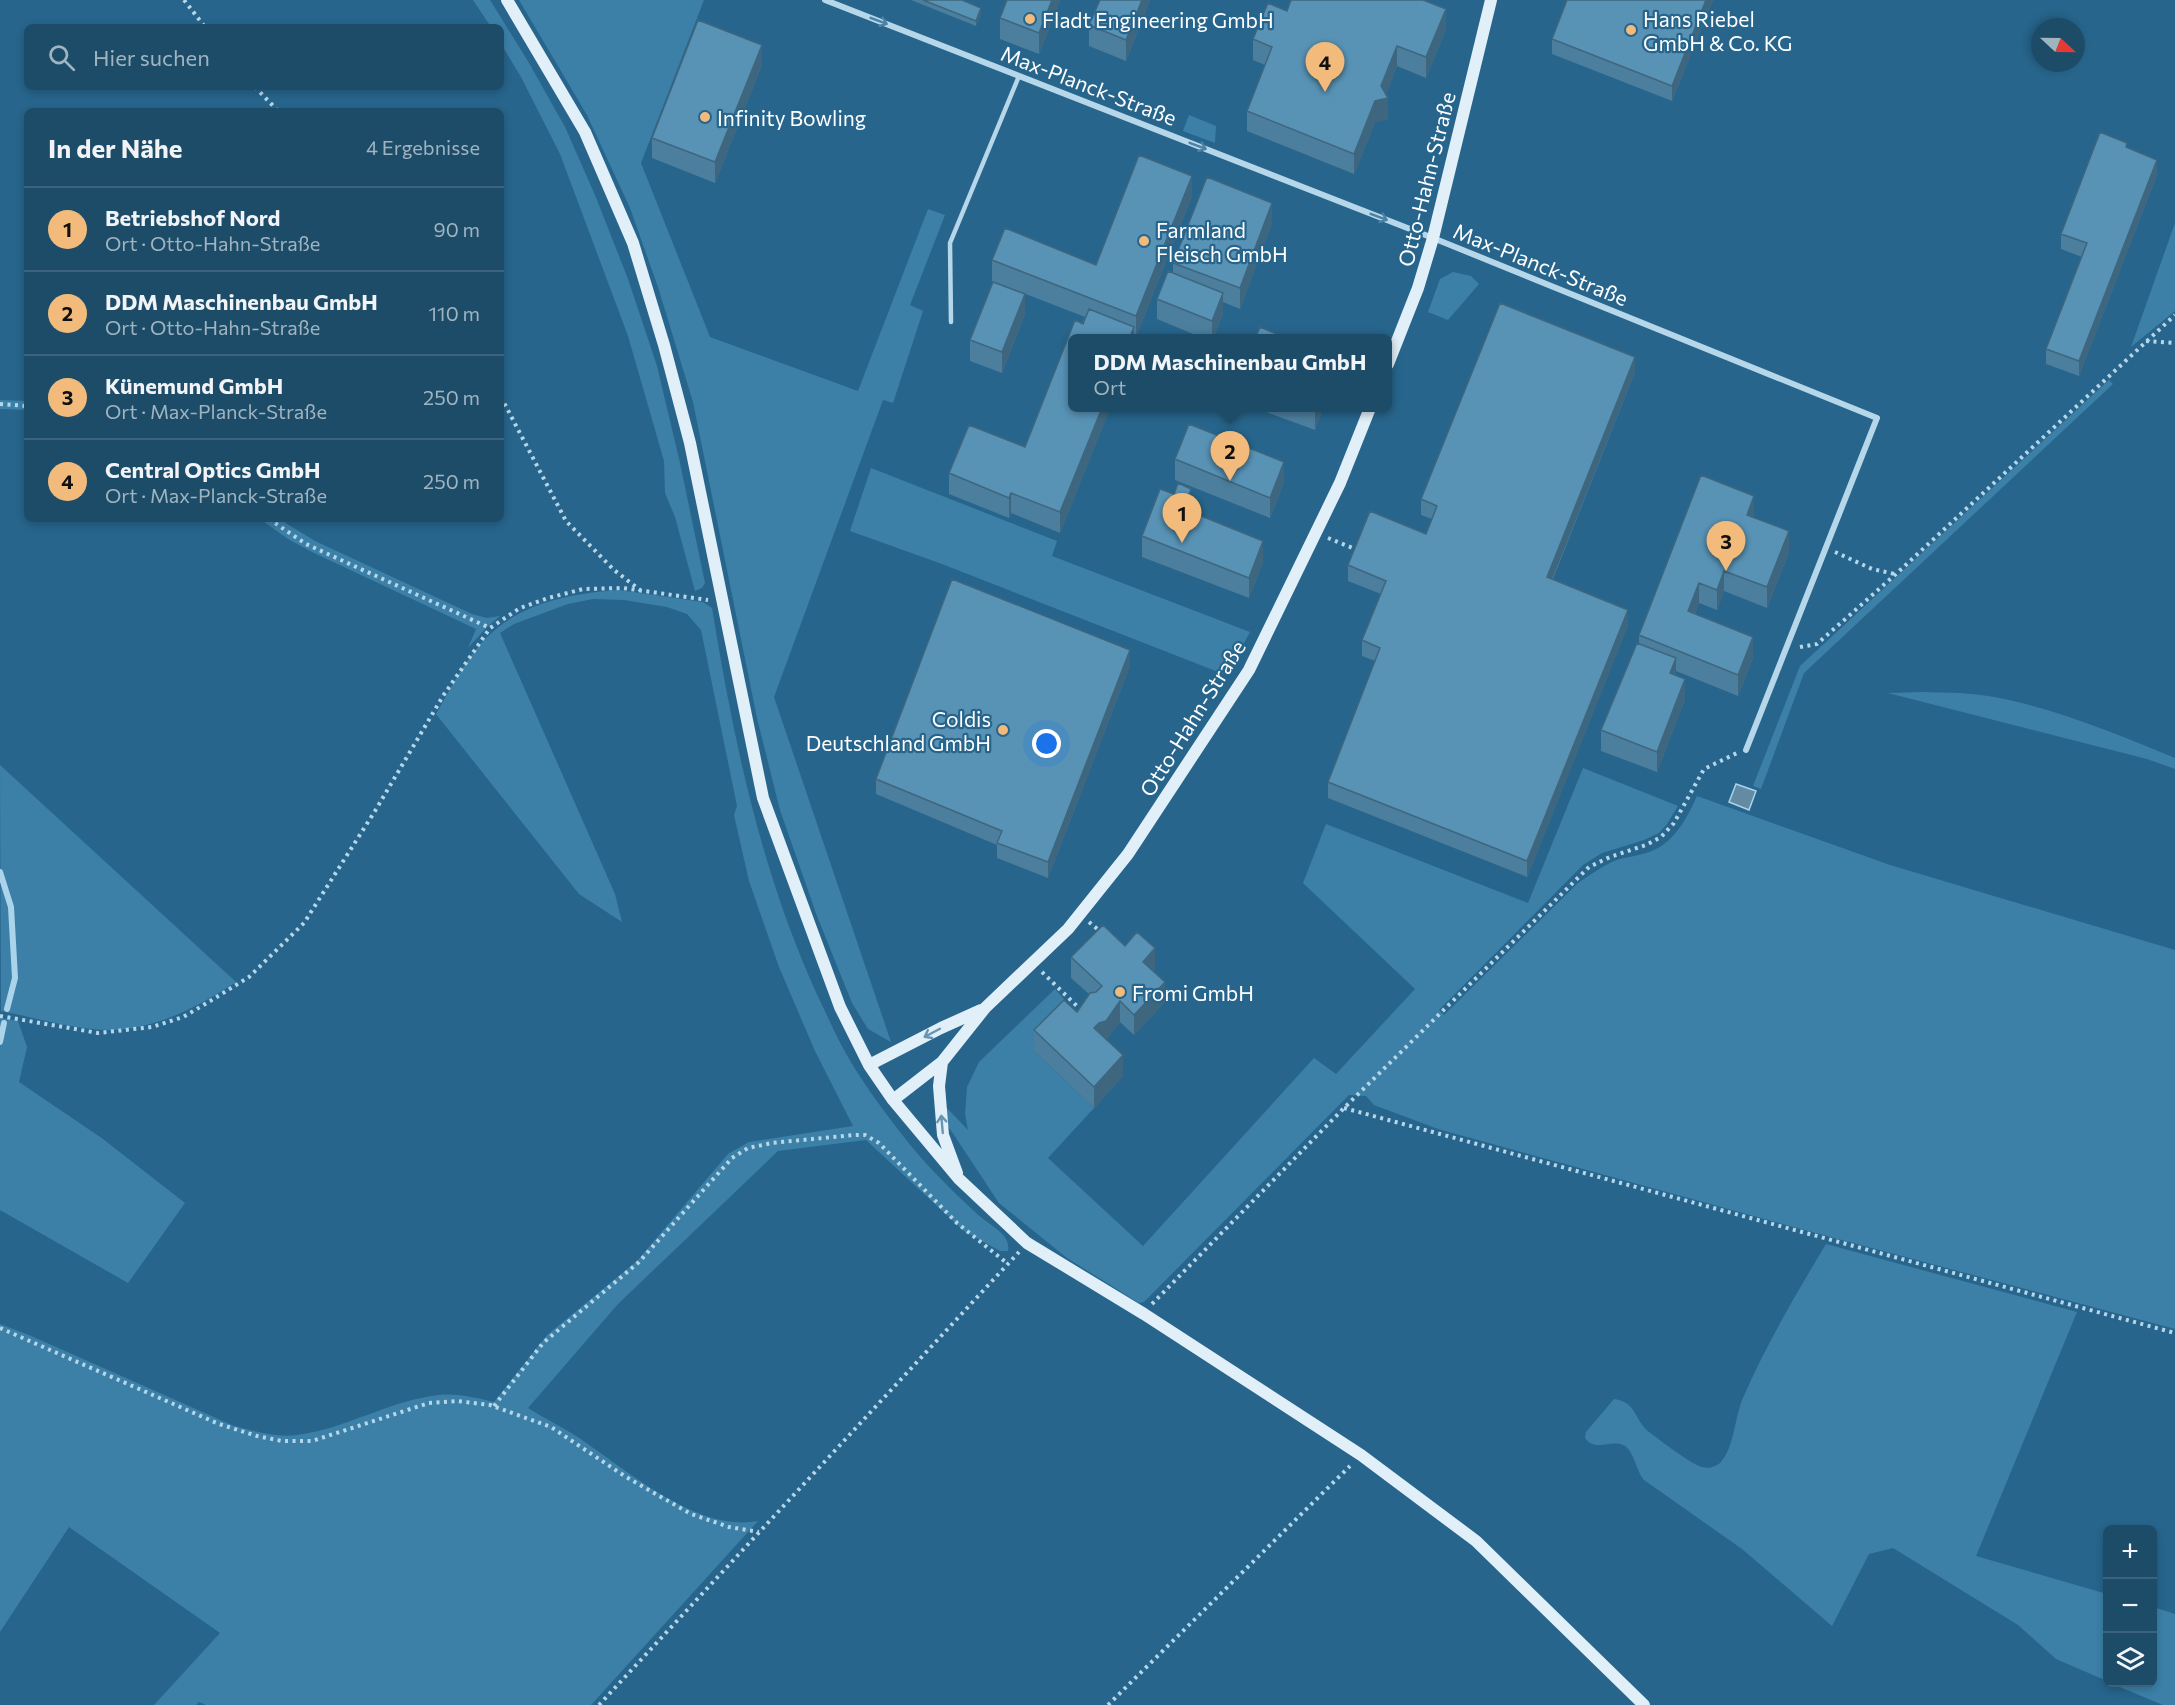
<!DOCTYPE html>
<html lang="de">
<meta charset="utf-8">
<style>
body{margin:0;font-family:Commissioner,sans-serif;background:#2a5671;color:#f1f3f6}
.controls{position:absolute;right:18px;bottom:18px;display:grid;overflow:hidden;border-radius:9px;box-shadow:0 3px 9px #0003}
.controls button{width:54px;height:54px;display:grid;place-items:center;padding:0;border:0;border-bottom:2px solid #3b637d;background:#1d4c69;color:#f1f3f6;font:30px sans-serif}
.compass{position:absolute;left:2031px;top:18px;width:54px;height:54px;border-radius:50%;background:#1d4c69;box-shadow:0 3px 9px #0003;rotate:112deg}
.you{position:absolute;left:1047px;top:744px;width:21px;height:21px;margin:-15px;border:4px solid #fff;border-radius:50%;background:#1a73e8;box-shadow:0 0 0 9px #1a73e833}
.badge{display:grid;place-items:center;width:39px;height:39px;border-radius:50%;background:#f2bb7c;color:#111;font-size:20px;font-weight:700}
.pin{position:absolute;translate:-50% -50px;filter:drop-shadow(0 2px 3px #0008)}
.pin::after{content:'';position:absolute;top:32px;width:21px;height:18px;background:inherit;clip-path:polygon(0 0,100% 0,50% 100%)}
.popup{position:absolute;left:1068px;top:334px;width:324px;height:78px;box-sizing:border-box;display:grid;place-content:center;border-radius:9px;background:#1d4c69;filter:drop-shadow(0 2px 4px #0005);font-size:20px;white-space:nowrap;color:#a0b4c0}
.popup b{font-size:22px;color:#f1f3f6}
.popup::after{content:'';position:absolute;left:50%;top:100%;margin-left:-12px;border:12px solid transparent;border-top-color:#1d4c69}
.list{margin:0;padding:0;list-style:none}
h2{display:flex;justify-content:space-between;align-items:center;height:78px;margin:0;padding:0 24px;font-size:26px}
h2 small{font-size:20px;font-weight:400;color:#a0b4c0}
.list li{display:grid;grid-template-columns:39px 1fr auto;gap:18px;align-items:center;box-sizing:border-box;height:84px;padding:0 24px;border-top:2px solid #3b637d}
.list b{display:block;font-size:22px;white-space:nowrap}
.list p{margin:0;font-size:20px;white-space:nowrap;color:#a0b4c0}
.list em{font-size:20px;font-style:normal;color:#a0b4c0}
.icon{flex:none;width:33px;height:33px;fill:none;stroke:currentColor;stroke-width:2;stroke-linecap:round;stroke-linejoin:round}
.map{position:relative;flex:none;width:2175px;height:1705px;overflow:hidden}
.search{position:absolute;background:#1d4c69;box-shadow:0 3px 9px #0003;left:24px;top:24px;width:480px;height:66px;display:flex;align-items:center;gap:15px;box-sizing:border-box;padding:0 21px;border-radius:9px;color:#a0b4c0;font-size:22px}
.panel{position:absolute;background:#1d4c69;box-shadow:0 3px 9px #0003;left:24px;top:108px;width:480px;height:414px;border-radius:9px}
.map>svg:first-child{display:block}
.green{fill:#3c80a8}
.water{fill:#638ba4;stroke:#abd4ea;stroke-width:1.5}
.lines{fill:none;stroke-linecap:round;stroke-linejoin:round}
.stream{stroke:#abd4ea;stroke-width:6}
.path{stroke:#b6d7ea;stroke-width:4;stroke-dasharray:3 4.5;stroke-linecap:butt}
.lane{stroke:#b6d7ea;stroke-width:4.5}
.street{stroke:#b6d7ea;stroke-width:6}
.secondary{stroke:#e1eff8;stroke-width:12}
.wall{fill:#4c7e9d}
.shaded-wall{fill:#3e677f}
.building{fill:#5893b6;stroke:#3e677f;stroke-width:1.5}
.oneway{stroke:#4b82a4}
.oneway2{stroke:#6895b2}
.poi-dot{fill:#f2bb7c;stroke:#27658c;stroke-width:2}
.labels{text-anchor:middle;dominant-baseline:central;stroke-width:4.5;stroke-linejoin:round;paint-order:stroke}
.poi-label{font-size:21px;fill:#fff;stroke:#27658c;text-anchor:start}
.street-label{font-size:21px;fill:#fff;stroke:#27658c}
</style>
<div class="map">
<svg width="2175" height="1705" viewBox="0 0 2175 1705">
<rect width="100%" height="100%" fill="#27658c"/>
<path class="green" d="M473,0H490L529,63L565,127L595,195L628,279L657,366L680,463L705,583L702,588L695,591L675,517L665,493L664,461L628,336L560,154L521,77L501,44V27H491Z
M519,0H704L641,163L710,337L858,391L928,209L945,215L910,305L923,311L893,403L883,400L774,697L891,1042L868,1029L852,1003L817,916L780,810L757,718L693,402L658,287L630,208L587,115Z
M1189,115L1216,126L1215,143L1183,131Z
M2175,223V311L2131,347Z
M1453,272L1471,276L1479,284L1448,320L1428,312L1440,279Z
M2109,380L2113,384L1804,673L1761,789L1753,786L1800,666Z
M0,400L27,401V410L0,409Z
M871,468L1057,541L1052,556L1250,632L1226,675L942,564L850,531Z
M260,519H279L315,541L472,614L487,618L500,616L488,626L468,648L476,629L312,552L288,539Z
M619,590L703,602L712,608C734,743 762,877 820,1001C828,1017 835,1034 844,1050C860,1079 880,1106 900,1132C922,1161 948,1187 975,1212C983,1220 995,1226 1003,1235C1007,1239 1009,1245 1008,1251H1000L964,1231L866,1140L778,1151L618,1304L528,1408C544,1418 560,1426 576,1436C625,1468 696,1533 758,1521L591,1705H206L199,1702L196,1705H154L220,1633L69,1527L0,1632V1324L29,1335L234,1426C254,1431 276,1438 297,1435C346,1429 390,1400 439,1395C458,1393 476,1398 494,1402L547,1335L637,1261L728,1154L749,1142L853,1126L815,1051L779,967L749,881L734,815L737,806L701,630L687,614L667,607L624,600L593,599L568,604L514,624L500,633L615,894L622,922L579,894L436,714C449,692 461,667 478,647C514,604 565,594 619,590Z
M1924,692C1940,693 1956,692 1971,694C2036,700 2114,733 2175,758V769L2147,759L1888,693Z
M0,765L236,982C199,1006 157,1029 111,1030C75,1030 37,1018 1,1011Z
M1583,768L1678,806L1667,824L1659,833L1644,840L1602,853L1583,865L1439,1010L1444,1015L1578,883C1590,875 1601,867 1614,861C1627,856 1642,856 1654,850C1676,840 1688,816 1697,796L1890,865L2175,950V1329L1797,1228L1438,1129L1374,1105L1366,1096L1349,1095L1144,1302L1139,1303L1067,1258L999,1203L948,1126L943,1104L968,1130L965,1114L967,1087L979,1062L1055,989L1083,1021L1034,1051L1094,1108L1048,1158L1143,1246L1314,1058L1336,1074L1415,989L1303,883L1326,824L1528,903Z
M0,1018L18,1021L27,1047L19,1082L103,1139L185,1203L128,1283L0,1210Z
M1826,1244L2077,1312L1976,1556L2107,1594V1681L2056,1659L2018,1625L1893,1548L1869,1554L1832,1626L1742,1549L1644,1480C1636,1470 1634,1452 1625,1446C1612,1438 1596,1453 1585,1438L1586,1432L1614,1399C1637,1402 1634,1420 1649,1432C1661,1441 1686,1460 1699,1466C1706,1469 1714,1468 1720,1463C1735,1447 1734,1418 1743,1398C1766,1345 1796,1294 1826,1244Z
M2153,1607L2175,1614V1705H2163L2110,1683L2152,1682Z"/>
<path class="water" d="M1736,784L1756,791L1749,810L1729,802Z"/>
<g class="lines">
<path class="stream" d="M0,872L11,907L15,978L7,1009
M0,1042L4,1023"/>
<path class="path" d="M184,0L205,27
M255,87L278,111
M2146,341L2175,343
M501,397L566,521L614,570L640,590
M0,404L27,406
M269,519L306,544L490,628
M1328,538L1360,551
M1835,552L1872,569L1895,574
M1800,647L1817,644L1896,574L2175,315
M1089,922L1102,933
M1042,972L1082,1011
M0,1016L98,1033L152,1027L183,1017L207,1003L249,977L304,923L375,811L443,696L490,628L520,608L548,598L583,589L623,588L708,600
M1344,1108L2175,1333
M1152,1304L1344,1108L1589,867L1610,857L1646,845L1661,837L1674,823L1704,769L1737,753
M0,1328L219,1424L257,1436L282,1441H312L429,1403L457,1401L490,1405L551,1427L626,1477L691,1514L729,1527L759,1532
M494,1406L543,1343L639,1262L732,1158L748,1148L772,1143L853,1135H865L879,1143L957,1223L1008,1264
M599,1705L1019,1252
M1108,1705L1350,1466"/>
<path class="lane" d="M951,322L950,243L1019,76"/>
<path class="street" d="M825,0L1433,238L1877,418L1746,750"/>
<path class="secondary" d="M507,0L585,132L633,243L664,345L690,443L763,798L840,1007L869,1065L893,1100L959,1179L1027,1243L1144,1314L1361,1455L1476,1541L1644,1705
M1388,364L1418,288L1433,238L1491,0
M942,1062L939,1086L943,1135L957,1173
M869,1065L941,1028L981,1010
M893,1100L942,1062L985,1008L1068,929L1128,854L1249,670L1340,483L1370,408"/>
</g>
<path class="wall" d="M911,0H962L981,13L976,26Z
M1060,0L1039,54L1000,39V18Z
M1100,0H1150L1126,61L1089,46V25Z
M1713,0L1672,101L1552,54V39Z
M1287,11L1446,29L1426,78L1397,66L1386,94L1388,119L1375,122L1354,174L1247,131V111L1265,65L1253,60V39Z
M762,65L715,183L652,158V138Z
M2127,148L2157,175L2079,376L2046,364V349L2082,257L2061,249V234Z
M1192,196L1136,337L1134,336V339L1072,408H1110L1060,533L1011,513L1009,518L949,494V473L1025,447L1085,317L992,281V260L1096,265Z
M1272,223L1240,309L1223,302V313L1213,339H1205L1157,319V299L1173,273V263Z
M1025,314L1002,373L970,361V340Z
M1635,372L1553,579L1628,625L1527,877L1328,798V782L1375,661L1362,656V640L1381,594L1348,581V565L1426,534L1432,519L1421,515V499Z
M1255,408H1323L1315,430Z
M1175,459L1284,482L1270,518L1175,480Z
M1191,509L1190,511L1263,562L1249,598L1142,557V536Z
M1754,517V518L1789,552L1767,608L1724,591L1717,610L1699,603L1695,614L1753,658L1738,696L1676,671V676L1685,699L1657,772L1601,751V730L1639,643V635Z
M1130,666L1048,878L997,858V845L876,794V779Z
M1125,946L1155,969L1153,971L1165,1002L1134,1035L1120,1022L1106,1040L1123,1076L1094,1108L1034,1051V1030L1077,1012L1089,994L1071,978V957Z"/>
<path class="shaded-wall" d="M1052,0H1060L1039,54V33Z
M1142,0H1150L1126,61V40Z
M1706,0H1713L1672,101V86Z
M981,8V13L976,26V21Z
M1446,9V29L1426,78V57Z
M762,45V65L715,183V162Z
M1397,46V66L1384,99L1388,98V119L1375,122L1354,174V154Z
M2157,160V175L2079,376V361Z
M1192,176V196L1136,337V316Z
M1272,203V223L1240,309V288Z
M1223,293V313L1213,339H1212V321Z
M1025,294V314L1002,373V352Z
M1134,327V339H1129Z
M1635,357V372L1547,592V577Z
M1102,408H1110L1060,533V512Z
M1315,408H1323L1315,430Z
M1284,462V482L1270,518V498Z
M1191,489V509L1184,529V509Z
M1011,493V513L1009,518V498Z
M1754,496V517L1747,536V515Z
M1789,531V552L1767,608V587Z
M1263,541V562L1249,598V578Z
M1724,571V591L1717,610V590Z
M1699,583V603L1688,632V611Z
M1628,610V625L1527,877V861Z
M1753,637V658L1738,696V675Z
M1130,650V666L1048,878V862Z
M1676,658V678L1670,673Z
M1685,679V699L1657,772V752Z
M1155,948V969L1143,982V962Z
M1165,982V1002L1134,1035V1015Z
M1120,1001V1022L1106,1041L1094,1028Z
M1123,1055V1076L1094,1108V1087Z"/>
<path class="building" d="M923,0H962L981,8L976,21Z
M1007,0H1052L1039,33L1000,18Z
M1100,0H1142L1126,40L1089,25Z
M1291,0H1423L1446,9L1426,57L1397,46L1381,86L1388,98L1375,101L1354,154L1247,111L1272,47L1253,39L1268,3L1287,11Z
M1567,0H1706L1672,86L1552,39Z
M698,20L762,45L715,162L652,138Z
M2100,132L2127,143L2126,147L2157,160L2079,361L2046,349L2087,243L2061,234Z
M1139,155L1192,176L1136,316L992,260L1005,228L1096,265Z
M1207,177L1272,203L1240,288L1173,263Z
M1168,271L1223,293L1212,321L1157,299Z
M993,282L1025,294L1002,352L970,340Z
M1500,303L1635,357L1547,577L1628,610L1527,861L1328,782L1380,648L1362,640L1386,581L1348,565L1370,511L1426,534L1437,506L1421,499Z
M1089,309L1134,327L1129,339H1072V408H1102L1060,512L1011,493L1009,498L949,473L969,425L1025,447L1075,320L1083,324Z
M1260,327L1288,339H1255Z
M1189,424L1284,462L1270,498L1175,459Z
M1701,475L1754,496L1747,515L1789,531L1767,587L1724,571L1717,590L1699,583L1688,611L1753,637L1738,675L1639,635Z
M1178,483L1191,489L1184,509L1263,541L1249,578L1142,536L1160,489L1174,494Z
M952,579L1130,650L1048,862L997,843L1002,831L876,779Z
M1637,643L1676,658L1670,673L1685,679L1657,752L1601,730Z
M1103,925L1125,946L1137,932L1155,948L1143,962L1165,982L1134,1015L1120,1001L1106,1021L1099,1023L1094,1028L1123,1055L1094,1087L1034,1030L1064,1000L1077,1012L1090,993L1096,992L1102,986L1071,957Z"/>
<defs><path id="oneway-shaft" d="M-6 0H5M1.5-3L5.5 0L1.5 3" fill="none" stroke-width="1.6" stroke-linecap="round" stroke-linejoin="round" transform="scale(1.5)"/></defs>
<g class="oneway">
<use href="#oneway-shaft" transform="translate(879 21) rotate(21)"/>
<use href="#oneway-shaft" transform="translate(1198 146) rotate(21)"/>
<use href="#oneway-shaft" transform="translate(1379 217) rotate(21)"/>
</g>
<g class="oneway2">
<use href="#oneway-shaft" transform="translate(932 1033) rotate(152)"/>
<use href="#oneway-shaft" transform="translate(942 1124) rotate(-95)"/>
</g>
<g class="poi-dot">
<circle cx="1030" cy="19" r="6"/>
<circle cx="1631" cy="30" r="6"/>
<circle cx="705" cy="117" r="6"/>
<circle cx="1144" cy="241" r="6"/>
<circle cx="1003" cy="730" r="6"/>
<circle cx="1120" cy="992" r="6"/>
</g>
<g class="labels">
<g class="poi-label">
<text x="1643" y="18">Hans Riebel<tspan x="1643" dy="24">GmbH &amp; Co. KG</tspan></text>
<text x="1042" y="19">Fladt Engineering GmbH</text>
<text x="717" y="117">Infinity Bowling</text>
<text x="1156" y="229">Farmland<tspan x="1156" dy="24">Fleisch GmbH</tspan></text>
<text x="991" y="718" text-anchor="end">Coldis<tspan x="991" dy="24">Deutschland GmbH</tspan></text>
<text x="1132" y="992">Fromi GmbH</text>
</g>
<g class="street-label">
<text transform="translate(1089 85) rotate(21)">Max-Planck-Straße</text>
<text transform="translate(1426 179) rotate(-76)">Otto-Hahn-Straße</text>
<text transform="translate(1541 264) rotate(22)">Max-Planck-Straße</text>
<text transform="translate(1192 718) rotate(-58)">Otto-Hahn-Straße</text>
</g>
</g>
</svg>
<div class="controls">
<button>+</button>
<button>−</button>
<button><svg class="icon" aria-label="layers" viewBox="0 0 24 24"><path d="M12 4l9 5-9 5-9-5zM3 14l9 5 9-5"/></svg></button>
</div>
<svg class="compass" viewBox="-18 -18 36 36"><path d="M0-13l5 13h-10z" fill="#e53935"/><path d="M0 13l5-13h-10z" fill="#a0b4c0"/></svg>
<div class="you"></div>
<div class="pin badge" style="left:1182px;top:543px">1</div>
<div class="pin badge" style="left:1230px;top:481px">2</div>
<div class="popup"><b>DDM Maschinenbau GmbH</b>Ort</div>
<div class="pin badge" style="left:1726px;top:571px">3</div>
<div class="pin badge" style="left:1325px;top:92px">4</div>
<div class="search"><svg class="icon" aria-label="search" viewBox="0 0 24 24"><circle cx="10" cy="10" r="6"/><path d="M15 15l6 6"/></svg>Hier suchen</div>
<section class="panel">
<h2>In der Nähe<small>4 Ergebnisse</small></h2>
<ul class="list">
<li><span class="badge">1</span><div><b>Betriebshof Nord</b><p>Ort · Otto-Hahn-Straße</p></div><em>90 m</em></li>
<li><span class="badge">2</span><div><b>DDM Maschinenbau GmbH</b><p>Ort · Otto-Hahn-Straße</p></div><em>110 m</em></li>
<li><span class="badge">3</span><div><b>Künemund GmbH</b><p>Ort · Max-Planck-Straße</p></div><em>250 m</em></li>
<li><span class="badge">4</span><div><b>Central Optics GmbH</b><p>Ort · Max-Planck-Straße</p></div><em>250 m</em></li>
</ul>
</section>
</div>
